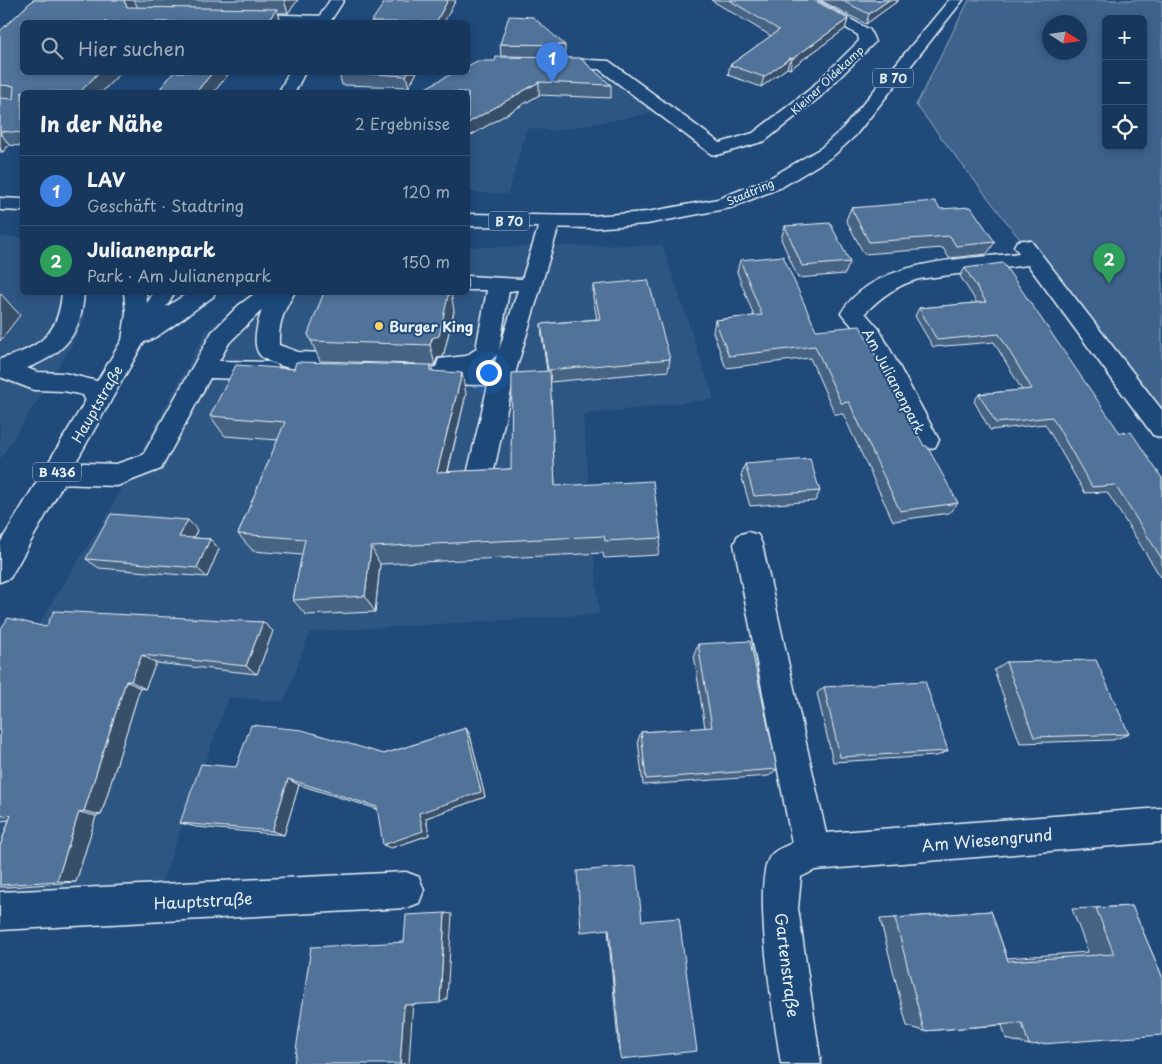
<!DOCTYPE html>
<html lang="de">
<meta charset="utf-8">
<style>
body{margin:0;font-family:"Playpen Sans",sans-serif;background:#244365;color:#f1f3f6}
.controls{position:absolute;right:15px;top:15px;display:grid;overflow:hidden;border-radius:8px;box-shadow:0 2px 8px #0003}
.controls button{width:45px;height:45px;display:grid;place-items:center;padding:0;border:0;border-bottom:1px solid #365272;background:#17385c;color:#f1f3f6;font:25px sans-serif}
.compass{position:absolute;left:1042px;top:15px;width:45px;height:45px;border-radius:50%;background:#17385c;box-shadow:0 2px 8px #0003;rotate:102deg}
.you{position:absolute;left:488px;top:372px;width:18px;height:18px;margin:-12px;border:4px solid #fff;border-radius:50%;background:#1a73e8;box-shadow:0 0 0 8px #1a73e833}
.badge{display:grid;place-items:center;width:32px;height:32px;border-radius:50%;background:#d6ab8b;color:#fff;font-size:16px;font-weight:700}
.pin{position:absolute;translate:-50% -41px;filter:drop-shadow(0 1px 2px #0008)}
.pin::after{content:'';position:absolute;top:26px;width:18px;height:15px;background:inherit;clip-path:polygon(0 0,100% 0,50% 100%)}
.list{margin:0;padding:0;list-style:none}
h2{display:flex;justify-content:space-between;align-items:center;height:65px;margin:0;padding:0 20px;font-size:21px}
h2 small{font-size:16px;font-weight:400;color:#9eacbb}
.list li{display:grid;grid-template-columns:32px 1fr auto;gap:15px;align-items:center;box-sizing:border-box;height:70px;padding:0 20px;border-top:1px solid #365272}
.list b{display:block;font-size:19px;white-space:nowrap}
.list p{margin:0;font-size:16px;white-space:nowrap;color:#9eacbb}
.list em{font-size:16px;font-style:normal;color:#9eacbb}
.icon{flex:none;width:28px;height:28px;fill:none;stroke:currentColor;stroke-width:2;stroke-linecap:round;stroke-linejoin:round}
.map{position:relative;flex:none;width:1162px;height:1064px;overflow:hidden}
.search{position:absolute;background:#17385c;box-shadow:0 2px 8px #0003;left:20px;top:20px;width:450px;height:55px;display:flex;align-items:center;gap:12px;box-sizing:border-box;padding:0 18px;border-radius:8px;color:#9eacbb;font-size:19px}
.panel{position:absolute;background:#17385c;box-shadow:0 2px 8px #0003;left:20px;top:90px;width:450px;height:205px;border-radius:8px}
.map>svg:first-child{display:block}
.built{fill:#2e5683}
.green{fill:#3c628c;stroke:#92aac2;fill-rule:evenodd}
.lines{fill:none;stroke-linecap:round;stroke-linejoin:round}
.minor-casing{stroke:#e8f1f8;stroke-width:3}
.major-casing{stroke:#e8f1f8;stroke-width:3}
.minor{fill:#1f4a7a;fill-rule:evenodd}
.major{fill:#1f4a7a;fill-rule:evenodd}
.wall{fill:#466384;stroke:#e8f1f8}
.shaded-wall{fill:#39506b;stroke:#e8f1f8}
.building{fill:#517399;stroke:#e8f1f8}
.poi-dot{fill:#ffd166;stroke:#1f4a7a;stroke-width:2}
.labels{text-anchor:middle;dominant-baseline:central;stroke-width:4;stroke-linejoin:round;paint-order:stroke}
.far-street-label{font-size:11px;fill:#e8f1f8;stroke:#1f4a7a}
.shield{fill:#1f4a7a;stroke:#acbfd2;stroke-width:1}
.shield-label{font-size:12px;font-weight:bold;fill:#e8f1f8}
.poi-label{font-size:14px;font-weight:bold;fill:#e8f1f8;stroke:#1f4a7a;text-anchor:start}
.street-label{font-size:14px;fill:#e8f1f8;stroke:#1f4a7a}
.near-street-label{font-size:16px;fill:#e8f1f8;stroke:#1f4a7a}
</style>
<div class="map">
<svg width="1162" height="1064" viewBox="0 0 1162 1064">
<rect width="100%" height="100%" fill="#1f4a7a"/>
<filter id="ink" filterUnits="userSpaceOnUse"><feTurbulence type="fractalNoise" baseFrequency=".02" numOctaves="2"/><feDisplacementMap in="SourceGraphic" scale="10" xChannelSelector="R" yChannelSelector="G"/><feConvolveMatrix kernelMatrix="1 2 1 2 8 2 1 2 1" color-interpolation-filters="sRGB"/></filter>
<g filter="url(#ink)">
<path class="built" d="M603,64L663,111L554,131L527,128L508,194L468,192V92H447L454,73L468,72V65Z
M0,236L22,238V292L79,293L85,318L72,345L0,460Z
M662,245L714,399L583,415L599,614L310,632L284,702L229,697L161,884L0,893V685L107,515L206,331L252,292H468V247Z"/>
<path class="green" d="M969,0H1162V423L916,105ZM1106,19H1143V146H1106ZM1050,22H1080V52H1050Z"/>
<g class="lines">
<defs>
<path id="minor" d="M799,0H816L870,30L875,42L821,96L765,141L717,155L711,154L599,69L550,68L542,63L550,58L609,61L720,143L753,133L809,90L859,41L858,35Z
M243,14L325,16L332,20L331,22L238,21L236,18Z
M550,216L557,218L560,222L514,377L494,470L490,477L481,480L472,477L468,470L488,385L425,384L417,381L413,375L417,369L436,367L439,359L466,356L476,349L487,290H468V276L522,279L540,222L543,218ZM518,290L499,350L509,291ZM497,355L493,368H482Z
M1024,240L1031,241L1162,410V438L1153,435L1028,265L919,279C897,285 881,297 865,313L879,329L939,440L935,447L926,450L917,447L859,334L841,313C875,258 962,260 1019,253L1014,246L1017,241Z
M62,292H84C82,333 65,354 27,368L37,372L64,373L101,382L110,402L107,408L98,411L89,408L83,395L64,391L34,390L0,377V359C39,348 59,335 62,292Z
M257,292H295C284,310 278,323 279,345L298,352L357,354L365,356L369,362L365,368C343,375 277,373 260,355C251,345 258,321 262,310L229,343L219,361L269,362L277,365L281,371L277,377L269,380L210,378L161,469L117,486L56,484L47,480L43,473L47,466L56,462L116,464L143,455L212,332L239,305Z
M748,532L758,535L762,544L826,833L1162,808V842L815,870L801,877L798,908L821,1064H781C776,1029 749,876 772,854C777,849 786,846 792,843L734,544L738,535Z
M406,872L419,877L424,890L419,903L406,908L0,930V892Z"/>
<path id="major" d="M330,0H344L330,22H316Z
M949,0H963L855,136L833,156L782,187L730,208L647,224L591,228L468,226V214L591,216L647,212L718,199L768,179L821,148L843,128Z
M289,72H305L295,92H279Z
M0,198L22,199V211L0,210Z
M124,292H146L147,303L154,292H175L166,307L189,292H215L213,297C200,305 154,342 144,342L10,578L0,582V543L122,340L126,313Z"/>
</defs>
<use href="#minor" class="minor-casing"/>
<use href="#major" class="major-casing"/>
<use href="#minor" class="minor"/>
<use href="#major" class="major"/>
</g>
<path class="wall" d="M33,0H298L288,13H278L281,22H22L121,72L102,92H22V146L9,145L3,152H0V31Z
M711,0H814L848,19L845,29L790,69L787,68L761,87L728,75L730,65L771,36Z
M820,0H899L866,24Z
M500,44L565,45V57L501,56Z
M174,72H230L214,92H162L160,89Z
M417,72L409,87L342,85L339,73Z
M455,72L611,85V98L539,95L468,137V92Z
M851,208L940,209L995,242L987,254L949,258L943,248L864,254L846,220Z
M785,226L850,262L845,274L798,278L781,239Z
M740,260L816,330L924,446L958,503L949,513L893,521L843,414H835L810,358L726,368L713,332L715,320L754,316L737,272Z
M965,268L1162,478V579L1107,492L1085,493L1045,424L990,430L974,401L979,394L1022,390L994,342L933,347L915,316L919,308L977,303L960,276Z
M593,285L670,359L668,371L550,382L555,486L661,538L658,555L604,558L603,553L380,564L375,612L306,615L293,600L302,555L253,551L238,534L278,440L225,436L210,416L294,369L416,364L320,361L308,334L454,311L443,357L437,358L435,365H431L433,371L466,394L448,472L511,469L547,371L542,336L541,324L597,319L593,298Z
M745,464L820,491L815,501L750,506L741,475Z
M197,530L194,538L210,539L219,549L207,577L99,568L86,559Z
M263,622L273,631L257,674L156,663L145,689L140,688L101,815L96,816L76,882L8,887H0V846L9,820L0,821V630L46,627Z
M698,644L777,769L769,776L643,785L638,740L641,732L705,728L694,655Z
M1006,662L1129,734L1113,740L1020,743L994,670Z
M824,687L948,751L937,756L833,762L817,693Z
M466,728L470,735L485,797L426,818L429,835L391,848L377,809L299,785L284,835L196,827L180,823L236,767L384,754Z
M1132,906L1162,976L1029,1045L1006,1039L1002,1025L924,1031L907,1026L880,919L991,911L1007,958L1088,952L1072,909Z
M642,921L621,1059L619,1052L608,930Z"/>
<path class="shaded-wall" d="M125,0H134L139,10L131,14L124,1Z
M284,0H298L288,13Z
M448,0H456L444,22H436Z
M889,0H899L866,24L869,14Z
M277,9L281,22H267Z
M848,19L845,29L790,69L792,59Z
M790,58L787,68L761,87L764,77Z
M99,72H121L102,92H80Z
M213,72H230L214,92H198L197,91Z
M408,72H417L409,87L406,76Z
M539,82V95L468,137V123Z
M0,132L9,145L3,152L0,148Z
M449,292H451L454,311L443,357L437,358L435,365L430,345Z
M0,293L20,315L0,341Z
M462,373L466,394L443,491L437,472Z
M188,520L197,530L189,547L179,537Z
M210,539L219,549L207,577L197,568Z
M371,547L380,564L375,612L365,596Z
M263,622L273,631L257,674L246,666Z
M142,655L156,663L145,689L131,681Z
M126,681L140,688L101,815L84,811Z
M466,728L470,735L485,797L426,818L429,835L391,848L383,845L419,813Z
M288,779L299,785L284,835L272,831Z
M79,812L96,816L76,882L57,881Z
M445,913L452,914L447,999L440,1003Z
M413,1001L409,1064H400L404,1005Z"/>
<path class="building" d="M33,0H125L124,1L127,7L277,9L267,22H22V72H99L80,92H22V133L0,131V98L13,99L14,86L0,85V31Z
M393,0H448L436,22H371L384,3H392Z
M729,0H814L848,19L792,59L790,58L764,77L730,65L779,30Z
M841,0H889L869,14Z
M509,16L533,17L565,45L500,44Z
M496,57L580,58L611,85L539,82L468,123V92H418L455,72H468V66L477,61H495Z
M174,72H213L197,91L160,89Z
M339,72H408L406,76Z
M935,201L940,209L971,207L995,242L956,246L950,236L869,242L851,208Z
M830,223L850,262L802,266L785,226Z
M783,256L816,330L860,326L924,446H927L958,503L900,511L849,402L841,403L815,346L729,356L715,320L762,315L740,260Z
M1003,263L1120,433L1131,432L1162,478V559L1115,485L1092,487L1052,417L996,423L979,394L1032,389L999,334L937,340L919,308L986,302L965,268Z
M648,280L670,359L548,370L541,324L600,319L593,285Z
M324,292H449L439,336L432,338L430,345L311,341L308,334Z
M296,362L431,365L430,371L462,373L437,472L511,469L512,373L550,371L555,486L653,481L661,538L605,541L604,536L371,547L365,596L293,600L305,539L238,534L285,422L210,416L236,365L294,369Z
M810,459L820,491L754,496L745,464Z
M111,514L188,520L179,537L210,539L197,568L86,559Z
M54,611L263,622L246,666L142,655L131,681H126L84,811L79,812L57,881L0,885V846L11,815L0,816V630L8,618L46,627Z
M750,641L777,769L646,779L641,732L712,727L698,644Z
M1096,660L1129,734L1034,737L1006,662Z
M925,681L948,751L840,757L824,687Z
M251,725L302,730L384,754L466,728L481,792L419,813L423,831L383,845L377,807L288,779L272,831L180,823L201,764L236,767Z
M636,866L642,921L679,918L697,1051L621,1059L609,929L581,932L577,871Z
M1132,906L1162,976V1035L1029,1045L1022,1023L924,1031L895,918L991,911L1008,961L1114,954L1096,908Z
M445,913L440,1003L404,1005L400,1064H294L311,947L404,942L406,915Z"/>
</g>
<circle class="poi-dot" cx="379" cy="326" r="5"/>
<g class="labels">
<g class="far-street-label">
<text transform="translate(827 80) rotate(-43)">Kleiner Oldekamp</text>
<text transform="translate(750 192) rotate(-23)">Stadtring</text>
</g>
<g class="shield">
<rect x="873" y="68.5" width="40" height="19" rx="4"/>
<rect x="489" y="211.5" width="40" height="19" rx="4"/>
<rect x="33" y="462.5" width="48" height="19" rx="4"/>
</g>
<g class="shield-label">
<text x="893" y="78">B 70</text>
<text x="509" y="221">B 70</text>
<text x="57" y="472">B 436</text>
</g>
<g class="poi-label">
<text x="389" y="326">Burger King</text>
</g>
<g class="street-label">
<text transform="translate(894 381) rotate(62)">Am Julianenpark</text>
<text transform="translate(97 404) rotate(-60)">Hauptstraße</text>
</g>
<g class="near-street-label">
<text transform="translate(987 839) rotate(-5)">Am Wiesengrund</text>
<text transform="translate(203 900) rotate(-3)">Hauptstraße</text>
<text transform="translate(788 965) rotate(83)">Gartenstraße</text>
</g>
</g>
</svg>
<div class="controls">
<button>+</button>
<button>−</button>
<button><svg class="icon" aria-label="locate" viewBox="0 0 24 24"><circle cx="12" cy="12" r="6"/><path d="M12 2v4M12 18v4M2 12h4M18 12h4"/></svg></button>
</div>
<svg class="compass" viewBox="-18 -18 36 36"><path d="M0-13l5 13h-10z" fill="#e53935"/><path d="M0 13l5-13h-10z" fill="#9eacbb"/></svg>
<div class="you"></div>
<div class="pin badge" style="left:552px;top:83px;background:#3f7fe0">1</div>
<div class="pin badge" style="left:1109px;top:284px;background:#2e9e5b">2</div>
<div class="search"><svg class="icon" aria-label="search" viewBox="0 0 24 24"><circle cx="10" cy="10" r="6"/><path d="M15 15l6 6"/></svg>Hier suchen</div>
<section class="panel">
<h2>In der Nähe<small>2 Ergebnisse</small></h2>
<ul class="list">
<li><span class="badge" style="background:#3f7fe0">1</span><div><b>LAV</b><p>Geschäft · Stadtring</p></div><em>120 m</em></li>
<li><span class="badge" style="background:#2e9e5b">2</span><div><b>Julianenpark</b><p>Park · Am Julianenpark</p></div><em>150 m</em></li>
</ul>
</section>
</div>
